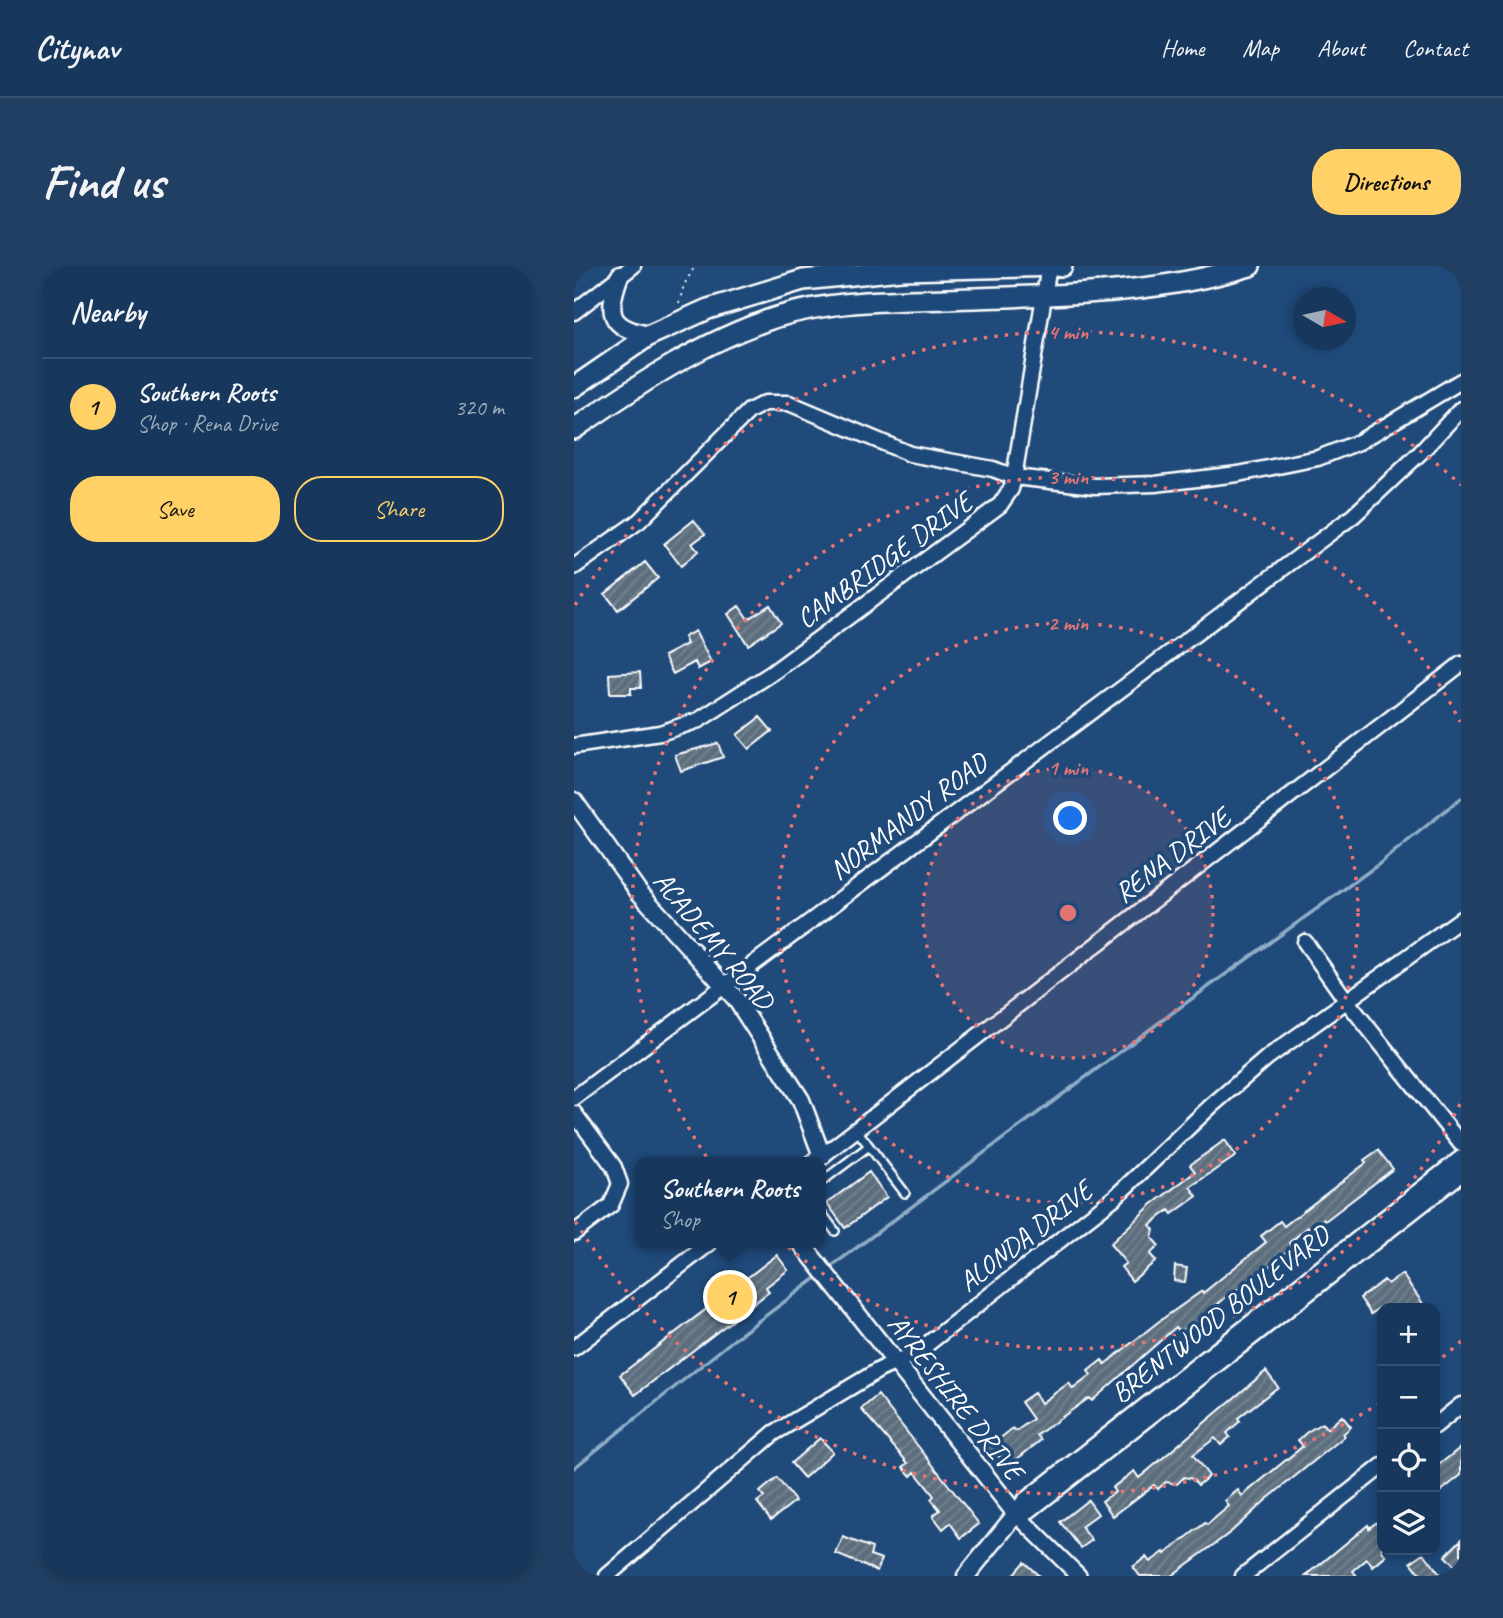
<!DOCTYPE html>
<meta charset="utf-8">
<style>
body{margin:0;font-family:Caveat,sans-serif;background:#203f62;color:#f1f3f6}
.controls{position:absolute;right:21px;bottom:21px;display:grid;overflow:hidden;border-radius:14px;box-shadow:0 4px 10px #0003}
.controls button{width:63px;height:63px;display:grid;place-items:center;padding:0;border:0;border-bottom:2px solid #365272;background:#17385c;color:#f1f3f6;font:35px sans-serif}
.compass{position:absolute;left:719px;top:21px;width:63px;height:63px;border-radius:50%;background:#17385c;box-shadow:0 4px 10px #0003;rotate:99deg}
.you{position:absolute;left:497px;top:553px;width:24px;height:24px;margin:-18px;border:5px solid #fff;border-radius:50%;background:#1a73e8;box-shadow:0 0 0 10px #1a73e833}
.badge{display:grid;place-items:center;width:46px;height:46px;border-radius:50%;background:#ffd166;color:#111;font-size:23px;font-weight:700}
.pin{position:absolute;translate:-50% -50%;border:4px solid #fff;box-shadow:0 2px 7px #0006}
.popup{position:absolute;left:60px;top:891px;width:192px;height:91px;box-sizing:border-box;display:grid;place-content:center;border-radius:14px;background:#17385c;filter:drop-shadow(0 2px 5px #0005);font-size:23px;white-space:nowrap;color:#9eacbb}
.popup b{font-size:26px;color:#f1f3f6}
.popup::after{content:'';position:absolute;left:50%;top:100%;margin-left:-14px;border:14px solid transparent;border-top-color:#17385c}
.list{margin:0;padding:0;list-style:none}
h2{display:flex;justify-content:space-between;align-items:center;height:91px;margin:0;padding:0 28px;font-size:30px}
h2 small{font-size:23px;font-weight:400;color:#9eacbb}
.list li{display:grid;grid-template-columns:46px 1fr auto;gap:21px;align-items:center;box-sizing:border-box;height:98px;padding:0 28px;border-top:2px solid #365272}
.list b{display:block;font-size:26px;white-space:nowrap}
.list p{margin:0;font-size:23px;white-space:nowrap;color:#9eacbb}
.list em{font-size:23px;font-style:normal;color:#9eacbb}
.actions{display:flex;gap:14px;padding:21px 28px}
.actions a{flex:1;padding:16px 0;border:2px solid #ffd166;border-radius:28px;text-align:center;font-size:24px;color:#ffd166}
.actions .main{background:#ffd166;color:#111}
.icon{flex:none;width:38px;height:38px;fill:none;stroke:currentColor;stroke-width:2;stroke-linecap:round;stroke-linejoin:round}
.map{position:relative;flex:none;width:887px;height:1310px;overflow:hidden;border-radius:28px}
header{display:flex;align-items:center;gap:42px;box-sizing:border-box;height:98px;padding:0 35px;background:#17385c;border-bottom:2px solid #365272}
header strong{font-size:33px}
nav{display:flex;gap:38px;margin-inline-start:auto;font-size:24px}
.intro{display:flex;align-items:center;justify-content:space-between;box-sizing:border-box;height:168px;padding:0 42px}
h1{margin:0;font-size:49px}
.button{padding:18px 32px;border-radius:28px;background:#ffd166;color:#111;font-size:24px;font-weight:700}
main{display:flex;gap:42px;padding:0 42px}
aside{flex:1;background:#17385c;border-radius:28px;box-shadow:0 4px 10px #0003}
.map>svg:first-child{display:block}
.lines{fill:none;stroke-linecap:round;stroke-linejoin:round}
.stream{stroke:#90adc8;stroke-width:3.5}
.building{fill:url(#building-hatch);stroke:#fff;stroke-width:2}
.service-casing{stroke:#fff;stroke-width:12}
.minor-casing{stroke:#fff;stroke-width:19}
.tertiary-casing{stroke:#fff;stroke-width:21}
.secondary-casing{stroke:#fff;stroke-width:24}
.path{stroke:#fff;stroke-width:2;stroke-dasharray:2 5;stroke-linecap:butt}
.service{stroke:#1f4a7a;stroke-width:7}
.minor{stroke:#1f4a7a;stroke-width:14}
.tertiary{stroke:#1f4a7a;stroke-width:16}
.secondary{stroke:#1f4a7a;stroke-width:19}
.ring{fill:none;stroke:#e47373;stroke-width:3.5;stroke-dasharray:3.5 7}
.labels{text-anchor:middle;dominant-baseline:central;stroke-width:7;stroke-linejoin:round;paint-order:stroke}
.street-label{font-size:28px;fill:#fff;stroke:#1f4a7a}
.centre{fill:#e47373;stroke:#1f4a7a;stroke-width:3.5}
.ring-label{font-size:21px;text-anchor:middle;font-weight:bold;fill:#e47373;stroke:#1f4a7a;stroke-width:7;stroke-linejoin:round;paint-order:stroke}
</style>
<header>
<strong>Citynav</strong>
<nav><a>Home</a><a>Map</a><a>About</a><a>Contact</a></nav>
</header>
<div class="intro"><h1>Find us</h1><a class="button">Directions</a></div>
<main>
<aside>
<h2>Nearby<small></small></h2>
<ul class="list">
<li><span class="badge">1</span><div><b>Southern Roots</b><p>Shop · Rena Drive</p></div><em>320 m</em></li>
</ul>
<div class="actions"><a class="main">Save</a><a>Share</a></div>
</aside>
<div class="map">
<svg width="887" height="1310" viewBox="0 0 887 1310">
<defs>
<pattern id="building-hatch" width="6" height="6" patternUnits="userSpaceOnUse" patternTransform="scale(1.75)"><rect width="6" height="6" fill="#5c6e7d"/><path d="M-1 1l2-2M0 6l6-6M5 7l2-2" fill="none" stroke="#748490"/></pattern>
</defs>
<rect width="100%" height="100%" fill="#1f4a7a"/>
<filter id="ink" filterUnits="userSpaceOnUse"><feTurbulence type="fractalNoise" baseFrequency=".0143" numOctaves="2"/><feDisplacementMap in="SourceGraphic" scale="14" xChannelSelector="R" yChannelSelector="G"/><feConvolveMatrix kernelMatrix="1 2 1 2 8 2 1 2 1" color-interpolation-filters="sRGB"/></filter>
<g filter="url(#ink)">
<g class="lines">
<path class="stream" d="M254,1003L598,747L805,598L887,532
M0,1202L163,1071L245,1010"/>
</g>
<path class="building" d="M120,254L131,268L118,278L124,285L107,300L90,278Z
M71,296L84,312L44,344L31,328Z
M196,339L207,357L174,379L154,348L165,340L174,353Z
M121,365L137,396L124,403L121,396L99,408L90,390L113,378L110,371Z
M66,406L67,422H57V428H36L35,408Z
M186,451L198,465L175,483L163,469Z
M144,477L149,491L107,505L101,489Z
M651,874L662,890L616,921L623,930L598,948L595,944L576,959L580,964L578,972L585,980L576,988L582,995L558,1015L547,1001L552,997L536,978L577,939L621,906L616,899Z
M804,884L819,903L751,955L749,953L736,964L734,961L715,977L718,981L666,1025L664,1023L651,1032L620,1059L618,1057L606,1066L602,1061L518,1135L515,1132L463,1169L467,1174L433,1201L424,1189L420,1192L409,1179L420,1170L424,1174L439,1162L442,1165L459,1153L447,1136L460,1127L467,1137L495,1117L499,1123L517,1109L514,1105L528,1094L531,1098L584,1056L628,1025L629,1027L692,976L687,970L706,955L710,960L792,897L790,894Z
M295,906L313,931L271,962L253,937Z
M203,989L214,1004L192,1021L195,1026L61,1129L46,1109Z
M601,1000L613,1002L611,1016L600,1015Z
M828,1008L852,1042H805L797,1048L786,1032L810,1014L814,1018Z
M692,1105L704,1121L664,1152L666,1155L653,1167L656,1171L647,1179L641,1172L619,1189L635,1210L624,1219L619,1213L610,1211L603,1218L592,1216L584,1223L580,1219L539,1250L528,1235L541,1226L538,1222L560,1205L565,1212Z
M304,1129L405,1258L387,1272L376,1257L369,1263L359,1250L366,1244L357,1233L360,1230L341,1206L337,1210L329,1201L334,1197L287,1143Z
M768,1150L777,1161L769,1168L771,1170L693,1233L657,1266L597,1310H566L559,1301L572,1291L576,1296L590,1286L591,1288L631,1257L633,1259L655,1240L651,1235L664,1224L668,1230L729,1180L724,1174L733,1166L748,1157L753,1163Z
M246,1172L259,1186L230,1212L217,1197Z
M887,1181V1209L861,1230V1202Z
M203,1212L221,1235L197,1254L183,1236L190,1231L186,1226Z
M514,1234L524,1248L507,1261L518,1274L507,1282L486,1256Z
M808,1252V1285L812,1290L799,1301L793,1293L779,1305L783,1310H732L794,1259L795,1262Z
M269,1271L298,1282L296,1289L308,1293L303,1305L262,1288Z
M887,1274V1307L871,1290Z
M850,1287L867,1310H848L837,1296Z
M450,1296L465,1310H438Z"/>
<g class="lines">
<defs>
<path id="service" d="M282,863L331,927
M247,916L295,880
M247,946L261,965"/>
<path id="minor" d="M0,46L59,0
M0,301L65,255L175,145L191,137H215L336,188L419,203L440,211L521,220L581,218L664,208L744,192L785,176L887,115
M0,480L86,467L125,454L198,407L426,239L437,223L440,211L475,0
M731,676L772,734L887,878
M0,832L779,250L846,187L887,143
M0,847L40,901L46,918L37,939L0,967
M248,890L887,398
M0,1082L136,977
M861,1160L887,1139
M442,1248L450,1235L887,892
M442,1248L456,1244L887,908
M442,1248L505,1310
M33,1310L200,1167L305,1104L342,1087L541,931L637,840L694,791L887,653
M669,1310L808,1200"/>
<path id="tertiary" d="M46,9C32,47 34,62 76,69
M0,535L64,625L162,733L227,834L248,890L240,896
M227,977L442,1248L392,1310"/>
<path id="secondary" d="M0,121L76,69L134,43L229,14L327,4L488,0
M0,163C64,119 128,75 203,51C257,34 316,35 372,33C475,29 577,30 676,0"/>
</defs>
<use href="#service" class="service-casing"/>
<use href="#minor" class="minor-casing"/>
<use href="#tertiary" class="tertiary-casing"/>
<use href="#secondary" class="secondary-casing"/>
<path class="path" d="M105,37L110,19L121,0"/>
<use href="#service" class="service"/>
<use href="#minor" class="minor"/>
<use href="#tertiary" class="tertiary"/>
<use href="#secondary" class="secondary"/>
</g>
</g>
<circle cx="494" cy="647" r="145" fill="#e47373" fill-opacity=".12"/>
<g class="ring">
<circle cx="494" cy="647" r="145"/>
<circle cx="494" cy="647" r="290"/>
<path d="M886 838A436 436 0 1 1 886 456"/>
<path d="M887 1075A581 581 0 0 1 864 1095M806 1137A581 581 0 0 1 1 955M1 339A581 581 0 0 1 887 219"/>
</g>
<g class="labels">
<g class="street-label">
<text transform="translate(310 294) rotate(-36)">CAMBRIDGE DRIVE</text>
<text transform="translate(334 550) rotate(-37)">NORMANDY ROAD</text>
<text transform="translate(598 589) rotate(-37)">RENA DRIVE</text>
<text transform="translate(140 674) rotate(50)">ACADEMY ROAD</text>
<text transform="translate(451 970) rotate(-38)">ALONDA DRIVE</text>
<text transform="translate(646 1048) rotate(-38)">BRENTWOOD BOULEVARD</text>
<text transform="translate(382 1131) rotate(52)">AYRESHIRE DRIVE</text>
</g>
</g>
<circle cx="494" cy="647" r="10" class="centre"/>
<g class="ring-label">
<text x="494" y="73">4 min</text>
<text x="494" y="218">3 min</text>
<text x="494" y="364">2 min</text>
<text x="494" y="509">1 min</text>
</g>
</svg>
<div class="controls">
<button>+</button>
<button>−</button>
<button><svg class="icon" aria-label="locate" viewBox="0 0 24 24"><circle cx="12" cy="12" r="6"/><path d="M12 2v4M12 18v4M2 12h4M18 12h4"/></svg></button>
<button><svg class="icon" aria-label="layers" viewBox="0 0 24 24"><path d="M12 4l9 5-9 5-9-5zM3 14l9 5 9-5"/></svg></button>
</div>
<svg class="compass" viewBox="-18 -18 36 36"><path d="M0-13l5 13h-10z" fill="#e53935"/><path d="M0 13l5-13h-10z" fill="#9eacbb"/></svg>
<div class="you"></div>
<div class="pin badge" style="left:156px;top:1031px">1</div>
<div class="popup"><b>Southern Roots</b>Shop</div>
</div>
</main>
